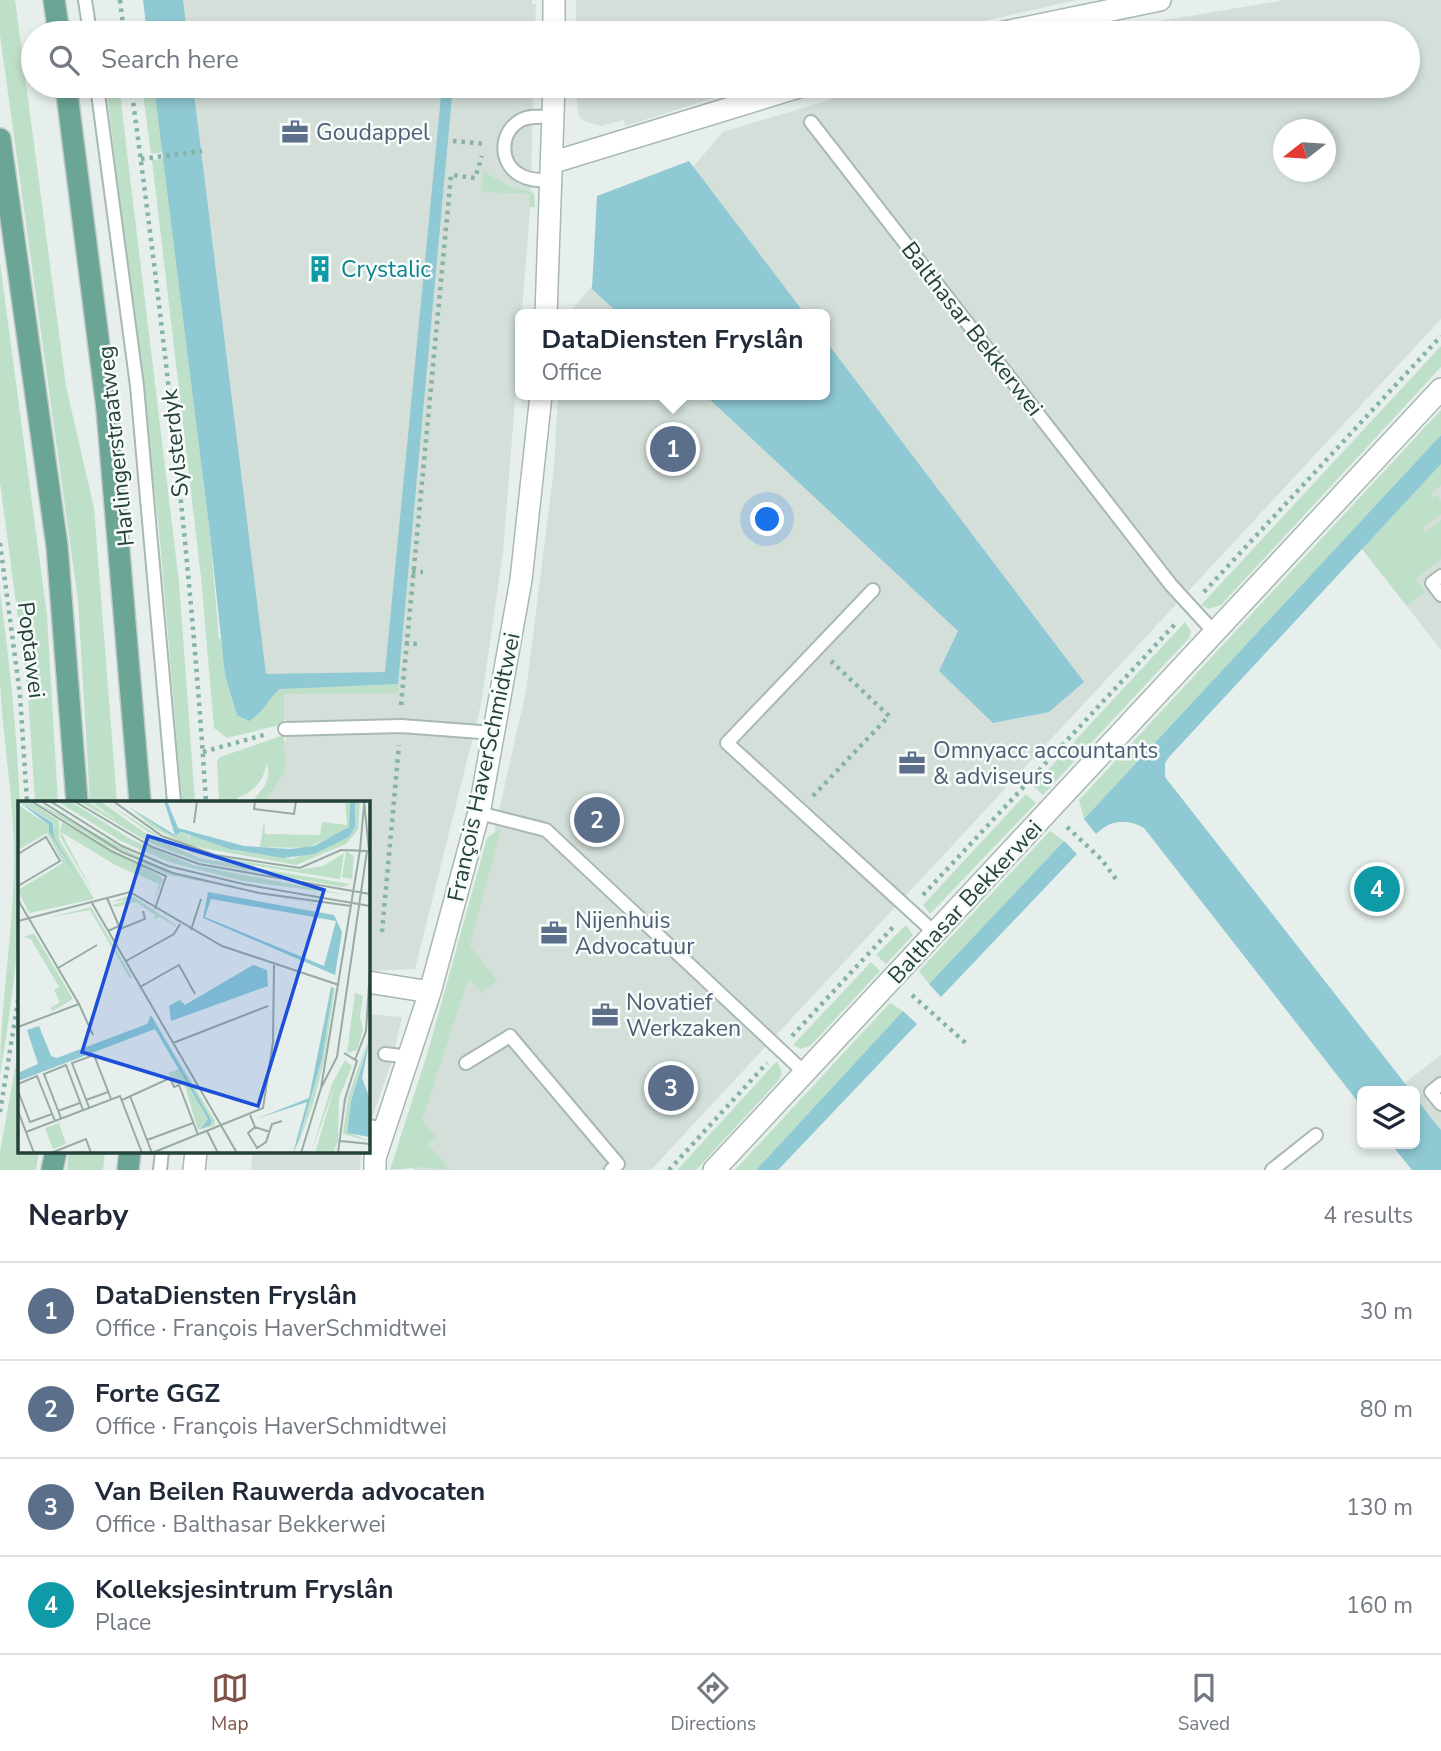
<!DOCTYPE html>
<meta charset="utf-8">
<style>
body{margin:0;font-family:"Nunito Sans",sans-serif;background:#f2f2f3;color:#1f2937}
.controls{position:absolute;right:21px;bottom:21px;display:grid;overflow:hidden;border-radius:10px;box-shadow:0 4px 10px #0003}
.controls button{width:63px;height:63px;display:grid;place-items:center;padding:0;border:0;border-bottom:2px solid #e0e1e3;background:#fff;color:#1f2937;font:35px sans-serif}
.compass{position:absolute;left:1273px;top:119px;width:63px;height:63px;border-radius:50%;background:#fff;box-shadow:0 4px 10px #0003;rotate:253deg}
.you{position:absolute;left:768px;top:520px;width:24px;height:24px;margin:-18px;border:5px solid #fff;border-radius:50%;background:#1a73e8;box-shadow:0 0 0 10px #1a73e833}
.badge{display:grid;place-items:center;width:46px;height:46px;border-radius:50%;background:#7f5249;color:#fff;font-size:23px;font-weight:700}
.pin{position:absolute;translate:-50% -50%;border:4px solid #fff;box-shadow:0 2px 7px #0006}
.popup{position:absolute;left:515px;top:309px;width:315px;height:91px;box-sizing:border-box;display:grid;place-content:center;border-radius:10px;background:#fff;filter:drop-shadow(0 2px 5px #0005);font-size:23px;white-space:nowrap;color:#747a83}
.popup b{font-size:26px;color:#1f2937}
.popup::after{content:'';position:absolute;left:50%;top:100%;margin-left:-14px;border:14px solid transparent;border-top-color:#fff}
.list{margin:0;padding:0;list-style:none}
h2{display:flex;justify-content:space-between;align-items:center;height:91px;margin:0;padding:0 28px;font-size:30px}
h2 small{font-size:23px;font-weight:400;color:#747a83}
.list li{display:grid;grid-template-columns:46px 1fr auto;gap:21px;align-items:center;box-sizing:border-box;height:98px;padding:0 28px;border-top:2px solid #e0e1e3}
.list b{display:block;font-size:26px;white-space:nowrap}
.list p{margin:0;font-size:23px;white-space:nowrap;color:#747a83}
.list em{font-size:23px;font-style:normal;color:#747a83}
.icon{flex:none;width:38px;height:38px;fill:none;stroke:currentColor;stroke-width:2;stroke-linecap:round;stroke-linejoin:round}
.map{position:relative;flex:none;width:1441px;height:1170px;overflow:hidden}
.search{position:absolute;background:#fff;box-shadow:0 4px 10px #0003;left:21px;right:21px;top:21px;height:77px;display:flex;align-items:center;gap:18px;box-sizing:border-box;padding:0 24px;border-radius:38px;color:#747a83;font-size:26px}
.sheet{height:483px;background:#fff}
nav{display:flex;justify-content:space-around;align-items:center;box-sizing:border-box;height:98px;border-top:2px solid #e0e1e3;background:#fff;font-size:19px;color:#747a83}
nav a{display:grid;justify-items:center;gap:4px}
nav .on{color:#7f5249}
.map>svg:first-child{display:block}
.built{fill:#d4dfda;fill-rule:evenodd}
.green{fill:#bfe0c8}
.water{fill:#8ec9d4}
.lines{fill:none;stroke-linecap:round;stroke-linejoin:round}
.service-casing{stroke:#a8b8b2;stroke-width:16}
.minor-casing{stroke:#a8b8b2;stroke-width:24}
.primary-casing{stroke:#c2cac8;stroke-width:24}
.path{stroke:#86b3a5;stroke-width:4.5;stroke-dasharray:3.5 5;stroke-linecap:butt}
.service{stroke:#fff;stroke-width:12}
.minor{stroke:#fff;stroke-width:21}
.primary{stroke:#6aa596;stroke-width:21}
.labels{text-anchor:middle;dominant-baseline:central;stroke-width:5;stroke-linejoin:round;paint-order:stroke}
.service-label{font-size:23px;fill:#4e5e75;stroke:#f7fbf9;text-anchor:start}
.culture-label{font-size:23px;fill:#0d838f;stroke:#f7fbf9;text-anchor:start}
.street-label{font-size:23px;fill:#24423a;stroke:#f7fbf9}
.inset-road{fill:none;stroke:#98aaa4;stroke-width:2}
.view{fill:#1d4ed8;fill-opacity:0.15;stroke:#1d4ed8;stroke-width:3.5}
.inset-edge{fill:none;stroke:#24423a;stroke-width:3.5}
</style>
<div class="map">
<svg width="1441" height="1170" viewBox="0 0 1441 1170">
<rect width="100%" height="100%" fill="#e6efeb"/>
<path class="built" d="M164,0H532V4H536L535,33H168Z
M576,0H1077L931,33H576Z
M1285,0H1441V319L651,1170H414L401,1150L492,842L526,691L554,468L558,395H825V314H568L723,132L875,86H1408V33H1085ZM1284,130H1326V172H1284Z
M175,86H533L531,197L503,553L481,704L415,969L368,971V802H260L278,741H286V720H261Z
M576,86H750L626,126L623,120L601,126L584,121L578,115Z
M1441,464V650L1362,549Z
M368,1014L402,1017L392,1061L368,1129Z
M1441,1055V1130L1415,1097V1091H1411L1404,1083Z
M253,1151H361L360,1170H251Z"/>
<path class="green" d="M0,0H15L66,386L94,508L117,802H90L78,601L0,35Z
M106,86H119L179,582L195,802H182L159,529Z
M142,86H154L163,152L151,154Z
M164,159L210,534L219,639H222L225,675L237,714L249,720C264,712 269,694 285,688L398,684V693L284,694V724L227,738L214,728L201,577L152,160Z
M483,171L511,187L534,193L535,207H530V194L481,192Z
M0,263L47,615L58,802H35L28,695L0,482Z
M1441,346V367L1221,605L1209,609L1201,605Z
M1441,410V435L1084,819L1079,800Z
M1441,464V485L1430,494L1433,498L1437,495L1441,501V514L1423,528L1426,532L1441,520V559L1416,579L1425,592L1407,606L1362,549Z
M0,592C15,703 25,811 19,922C16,974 8,1025 0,1076C0,1003 14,931 14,858C14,799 3,742 0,683C0,653 0,622 0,592Z
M1185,622L1191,631L1189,638L1043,795L1033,786Z
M284,735L285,772L265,802H252L269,780L267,762C264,780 255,792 237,798V802H219L217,761L220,757Z
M1026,794L1036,803L930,914L923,905Z
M501,828L470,946L497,980L482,993L469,978L422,1120L436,1137L428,1144L450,1170L422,1167L390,1170L429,1048L487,838Z
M1050,831L1064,841L929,984L919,971Z
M906,925L913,935L886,964L876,955Z
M871,962L880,971L810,1046L801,1049L793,1045Z
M890,1003L903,1011L756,1170H735Z
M19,1046V1151H39L36,1170H0V1152Z
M777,1061L782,1072L779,1080L696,1170H677Z
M69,1151H105L103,1170H67Z"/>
<path class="water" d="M143,0H183L187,33H147Z
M154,86H193L266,674L385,672L442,86H453L398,684L280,689C268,699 264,712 249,721L237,715L225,675L210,534Z
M689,161L805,314H619L592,289L597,196Z
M825,340L1084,682L1049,712L993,723L939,671L958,631L705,395H825Z
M1441,435V464L1169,757L1165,763V777L1411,1091H1362V1107L1144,828C1127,818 1110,820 1096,834L1084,819Z
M1064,841L1077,854L941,997L929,984Z
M903,1011L917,1024L778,1170H756Z
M1415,1097L1441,1130V1170H1412L1391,1144H1415Z"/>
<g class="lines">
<defs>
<path id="service" d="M85,0L90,33
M97,86L137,386L174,802
M811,122L1171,585L1215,633
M553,181C542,180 530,181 520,175C499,163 499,132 521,120C531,115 543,117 554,117
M1441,576L1432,583L1441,595
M873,590L727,743L936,934
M285,729L401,726L494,733
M479,813L546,830L805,1073
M385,1054L410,1057
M466,1063L510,1036L618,1164L611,1170
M1441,1084L1431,1092L1441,1104
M368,1126L385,1129
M160,1170L162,1151
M1272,1170L1316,1135"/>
<path id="minor" d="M554,33V0
M1000,33L1160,0
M554,162L802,86
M546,314L554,86
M368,982L430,992
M194,1170L196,1151
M375,1170V1158L430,992L480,808L521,580L541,395
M714,1170L1441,389"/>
<path id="primary" d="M54,0L59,33
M66,86L107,409L140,802
M0,139L57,546L77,802
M52,1170L56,1151
M128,1170L130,1151"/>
</defs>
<use href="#service" class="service-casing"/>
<use href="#minor" class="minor-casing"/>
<use href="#primary" class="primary-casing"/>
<path class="path" d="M120,0L124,33
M131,86C163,324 191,563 206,802
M453,141L486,144
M141,159L202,151
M0,543L20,695L27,802
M412,572H423
M1204,592L1441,336
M405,643L417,644
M401,705L451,175L475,178L482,156
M203,752L267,734
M813,796L889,716L831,661
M1067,827L1102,860L1118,882
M923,895L1177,622
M382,932L399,745
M912,995L969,1046
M792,1036L896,924
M0,1112L19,995
M669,1170L767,1063"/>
<use href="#service" class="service"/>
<use href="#minor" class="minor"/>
<use href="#primary" class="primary"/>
</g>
<defs>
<symbol id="office-bare" viewBox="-9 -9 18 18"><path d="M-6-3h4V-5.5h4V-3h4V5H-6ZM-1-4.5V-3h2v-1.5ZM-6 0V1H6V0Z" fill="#5c6f8a" stroke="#f7fbf9" stroke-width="2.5" paint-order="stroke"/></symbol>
<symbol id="building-bare" viewBox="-9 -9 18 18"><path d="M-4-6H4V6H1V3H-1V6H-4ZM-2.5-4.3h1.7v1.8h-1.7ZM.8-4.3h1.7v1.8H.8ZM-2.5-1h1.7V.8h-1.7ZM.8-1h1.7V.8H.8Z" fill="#0f9aa8" stroke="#f7fbf9" stroke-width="2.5" paint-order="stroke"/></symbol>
</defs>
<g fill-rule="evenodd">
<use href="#office-bare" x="276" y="113" width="38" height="38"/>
<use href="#building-bare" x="301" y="250" width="38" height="38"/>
<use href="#office-bare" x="893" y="744" width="38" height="38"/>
<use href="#office-bare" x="535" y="914" width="38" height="38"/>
<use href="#office-bare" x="586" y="996" width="38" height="38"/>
</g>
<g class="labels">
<g class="service-label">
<text x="316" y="132">Goudappel</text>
<text x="933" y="750">Omnyacc accountants<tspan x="933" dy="26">&amp; adviseurs</tspan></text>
<text x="575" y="920">Nijenhuis<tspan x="575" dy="26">Advocatuur</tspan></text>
<text x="626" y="1002">Novatief<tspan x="626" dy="26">Werkzaken</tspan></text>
</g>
<g class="culture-label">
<text x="341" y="269">Crystalic</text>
</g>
<g class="street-label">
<text transform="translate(972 329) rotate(52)">Balthasar Bekkerwei</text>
<text transform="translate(175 443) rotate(-96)">Sylsterdyk</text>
<text transform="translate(116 446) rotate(-96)">Harlingerstraatweg</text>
<text transform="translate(31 650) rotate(83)">Poptawei</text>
<text transform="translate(484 767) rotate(-78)">François HaverSchmidtwei</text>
<text transform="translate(965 902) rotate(-47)">Balthasar Bekkerwei</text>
</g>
</g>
<g transform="translate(18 801)">
<rect width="352" height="352" fill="#e6efeb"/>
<path d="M1,0H11L41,20V38L76,98L11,112L0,89L45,62L29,32L0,49V4L31,24V31L69,92L36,36V22ZM16,0L155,73L329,110L151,74L88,45ZM39,0H52L114,39L175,64L330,94L225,80L151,61L103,40ZM61,0H69L100,21L73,0H82L130,34L181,57L332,83L325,86L183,61L134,43ZM87,0L145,38L192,55L280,69L305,65L326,52L322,78L214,61L174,52L130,31ZM327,0H332L331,26L315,35L289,47L242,46L246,19L247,33L302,34L304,21L329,24ZM337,0H342L340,29L328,43L278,64L169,44L134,26L111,6L156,35L160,31L171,34L170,43L172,34L221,50L274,58L331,36L337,26ZM44,21L142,75L145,79L135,103L141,83L99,65L43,31L76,94L43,37L42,30ZM328,50L336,55L334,78L324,76ZM113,94L157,123L158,126L142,116L136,118L137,114L118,101L98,106L94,104L111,99L93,101ZM73,106L114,176L112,178L72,109L28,117ZM16,132L55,198L35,210L32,207L42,201L36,189L41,186L13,138L6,136ZM313,185L317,188L306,260L295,303L277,352L304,259ZM337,192L345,195L342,215L345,229L339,249L329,252ZM133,214L197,320L196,325L180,329L166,282L157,283L150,272L161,268L190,318L182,327L194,320ZM352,234L333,300L329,331L352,340L325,333L330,296ZM327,259L334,265L321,297L320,340L315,352H297L317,285L293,352L314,283ZM41,322L48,343L35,348L27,327Z" fill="#bfe0c8"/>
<path d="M0,0L35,22L36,36L69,92L31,31V24ZM146,0H149L160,27L226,45L272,48L296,45L331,26L332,0H337V26L331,36L296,53L265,57L212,48L163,31L156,35L145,29L111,6L157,34ZM190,91L316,114L324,131L317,174L185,117ZM193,98L318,120L306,165L187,116ZM235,164L249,169L250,185L153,220L151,205L162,199L167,204ZM313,187H315L304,258L280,341L275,352L289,301L238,318L291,297ZM133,214L194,320L192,324L182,328L190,318L137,228L0,280V272L20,263L9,229L21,225L33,255L39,257L129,223ZM352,237L344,277L352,298V336L329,332L333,300Z" fill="#8ec9d4" fill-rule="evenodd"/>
<path class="inset-road" d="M13,0L93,50L148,75L137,108M23,0L104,51L155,72L241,92L333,105M32,0L104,45L150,65L225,83L352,105M56,0L134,46L181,63L352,93M95,0L144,35L197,54L282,67L323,49L349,50L319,256L303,287M237,0L236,8L276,13L278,0M346,0L351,50M176,22L179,0M342,49L346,4M0,53L28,36L42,60L0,85M89,97L101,125L90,130M0,99L61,203L0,226M74,102L219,352M0,120L112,91L204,145L321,184M101,125L102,128L127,118L125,110M173,129L183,98M108,160L156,133L162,123M40,167L79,144M122,186L161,164L177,193M61,203L75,234M155,242L250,205M337,259L348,230L352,168M0,283L19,275L37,320M0,290L12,321L34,313M112,295L134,352M68,299L90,291M104,299L152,277L156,286L161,284L180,334M71,306L54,262L76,254L93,298M0,310L16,352M40,310L62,302M232,314L237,326L252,331M43,317L26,273L48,264L65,309M237,326L230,332L239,347L248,341L254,323L264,320M189,330L200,352M8,331L102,295L124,352M129,339L175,322M322,340L352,343M33,352L68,338L73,352M134,352L245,307L255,241L256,164M283,352L303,287L342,49M320,352L327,298L339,260L326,252"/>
<path class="view" d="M130,35L306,89L240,305L64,251Z"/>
<rect width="352" height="352" class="inset-edge"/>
</g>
</svg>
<div class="controls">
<button><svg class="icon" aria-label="layers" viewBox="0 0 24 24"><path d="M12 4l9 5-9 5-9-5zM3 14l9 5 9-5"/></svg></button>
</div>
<svg class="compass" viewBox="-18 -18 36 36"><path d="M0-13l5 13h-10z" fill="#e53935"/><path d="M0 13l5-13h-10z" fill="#747a83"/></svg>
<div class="you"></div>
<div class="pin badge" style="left:673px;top:449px;background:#5c6f8a">1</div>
<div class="popup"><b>DataDiensten Fryslân</b>Office</div>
<div class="pin badge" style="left:597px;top:820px;background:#5c6f8a">2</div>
<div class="pin badge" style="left:671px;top:1088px;background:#5c6f8a">3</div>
<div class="pin badge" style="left:1377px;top:889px;background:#0f9aa8">4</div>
<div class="search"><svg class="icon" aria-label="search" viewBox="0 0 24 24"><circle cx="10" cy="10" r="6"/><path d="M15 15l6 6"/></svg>Search here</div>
</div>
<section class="sheet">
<h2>Nearby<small>4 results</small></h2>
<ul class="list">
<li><span class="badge" style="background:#5c6f8a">1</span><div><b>DataDiensten Fryslân</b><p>Office · François HaverSchmidtwei</p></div><em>30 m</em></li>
<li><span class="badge" style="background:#5c6f8a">2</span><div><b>Forte GGZ</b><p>Office · François HaverSchmidtwei</p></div><em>80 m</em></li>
<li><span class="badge" style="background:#5c6f8a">3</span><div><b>Van Beilen Rauwerda advocaten</b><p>Office · Balthasar Bekkerwei</p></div><em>130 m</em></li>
<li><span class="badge" style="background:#0f9aa8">4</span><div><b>Kolleksjesintrum Fryslân</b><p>Place</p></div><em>160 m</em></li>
</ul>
</section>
<nav>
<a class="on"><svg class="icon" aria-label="map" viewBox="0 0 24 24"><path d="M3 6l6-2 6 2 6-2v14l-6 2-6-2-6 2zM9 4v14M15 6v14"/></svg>Map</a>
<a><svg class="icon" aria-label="directions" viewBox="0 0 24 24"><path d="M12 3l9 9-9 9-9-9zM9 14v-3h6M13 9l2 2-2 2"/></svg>Directions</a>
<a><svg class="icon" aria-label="saved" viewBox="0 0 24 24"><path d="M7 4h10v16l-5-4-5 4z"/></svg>Saved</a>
</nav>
